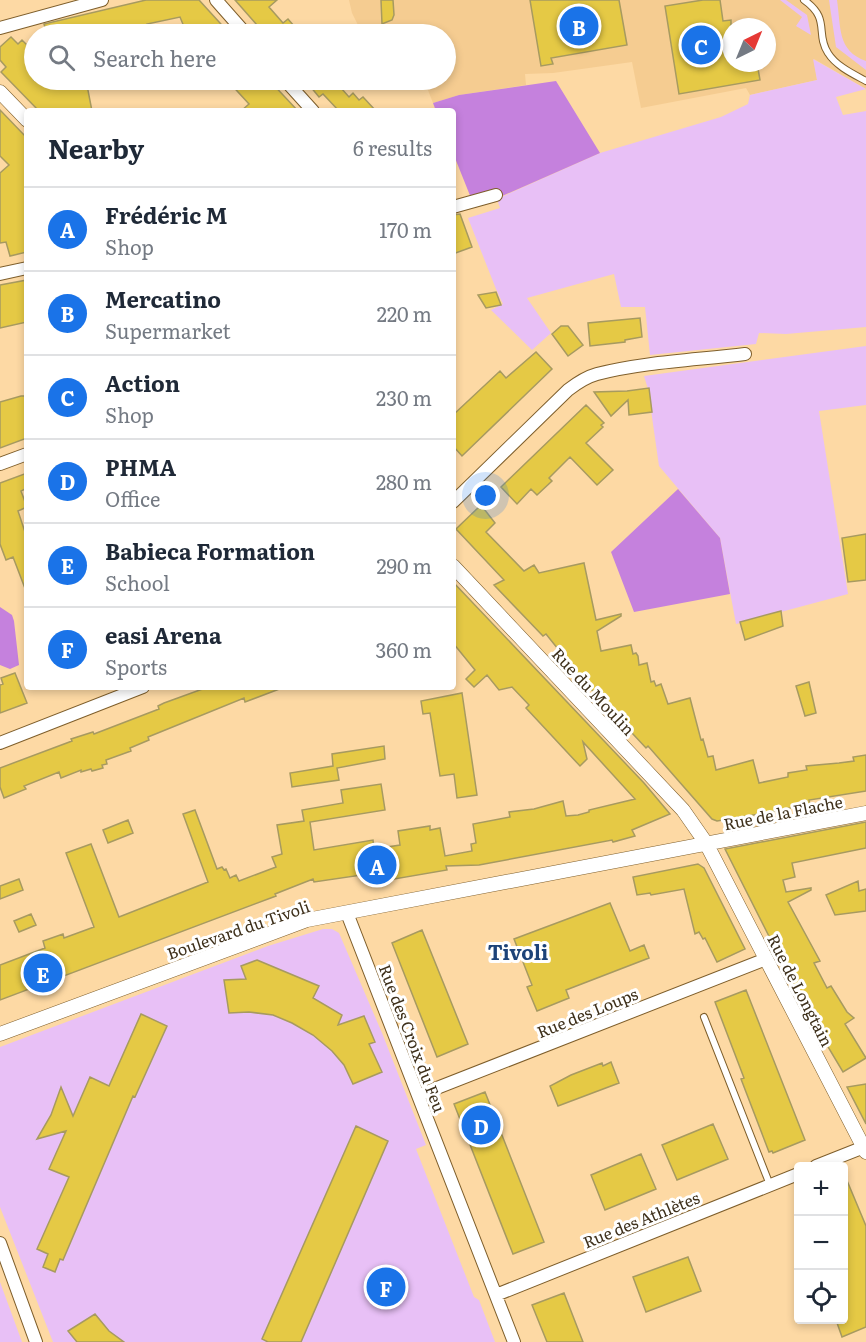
<!DOCTYPE html>
<meta charset="utf-8">
<style>
body{margin:0;font-family:Literata,serif;background:#f2f2f3;color:#1f2937}
.controls{position:absolute;right:18px;bottom:18px;display:grid;overflow:hidden;border-radius:6px;box-shadow:0 3px 9px #0003}
.controls button{width:54px;height:54px;display:grid;place-items:center;padding:0;border:0;border-bottom:2px solid #e0e1e3;background:#fff;color:#1f2937;font:30px sans-serif}
.compass{position:absolute;left:722px;top:18px;width:54px;height:54px;border-radius:50%;background:#fff;box-shadow:0 3px 9px #0003;rotate:43deg}
.you{position:absolute;left:486px;top:496px;width:21px;height:21px;margin:-15px;border:4px solid #fff;border-radius:50%;background:#1a73e8;box-shadow:0 0 0 9px #1a73e833}
.badge{display:grid;place-items:center;width:39px;height:39px;border-radius:50%;background:#1a73e8;color:#fff;font-size:20px;font-weight:700}
.pin{position:absolute;translate:-50% -50%;border:3px solid #fff;box-shadow:0 2px 6px #0006}
.list{margin:0;padding:0;list-style:none}
h2{display:flex;justify-content:space-between;align-items:center;height:78px;margin:0;padding:0 24px;font-size:26px}
h2 small{font-size:20px;font-weight:400;color:#747a83}
.list li{display:grid;grid-template-columns:39px 1fr auto;gap:18px;align-items:center;box-sizing:border-box;height:84px;padding:0 24px;border-top:2px solid #e0e1e3}
.list b{display:block;font-size:22px;white-space:nowrap}
.list p{margin:0;font-size:20px;white-space:nowrap;color:#747a83}
.list em{font-size:20px;font-style:normal;color:#747a83}
.icon{flex:none;width:33px;height:33px;fill:none;stroke:currentColor;stroke-width:2;stroke-linecap:round;stroke-linejoin:round}
.map{position:relative;flex:none;width:866px;height:1342px;overflow:hidden}
.search{position:absolute;background:#fff;box-shadow:0 3px 9px #0003;left:24px;top:24px;width:432px;height:66px;display:flex;align-items:center;gap:15px;box-sizing:border-box;padding:0 21px;border-radius:33px;color:#747a83;font-size:22px}
.panel{position:absolute;background:#fff;box-shadow:0 3px 9px #0003;left:24px;top:108px;width:432px;height:582px;border-radius:6px}
.map>svg:first-child{display:block}
.built{fill:#f5cc91;fill-rule:evenodd}
.green{fill:#e8c0f6}
.forest{fill:#c581dd}
.building{fill:#e5c945;stroke:#a79a60;stroke-width:1.5}
.lines{fill:none;stroke-linecap:round;stroke-linejoin:round}
.service-casing{stroke:#7e5e2b;stroke-width:8}
.minor-casing{stroke:#7e5e2b;stroke-width:14}
.tertiary-casing{stroke:#7e5e2b;stroke-width:15}
.service{stroke:#fff;stroke-width:6}
.minor{stroke:#fff;stroke-width:12}
.tertiary{stroke:#fff;stroke-width:14}
.labels{text-anchor:middle;dominant-baseline:central;stroke-width:6;stroke-linejoin:round;paint-order:stroke}
.street-label{font-size:16px;fill:#3e301b;stroke:#fff}
.quarter-label{font-size:20px;font-weight:bold;fill:#1d4378;stroke:#fff}
</style>
<div class="map">
<svg width="866" height="1342" viewBox="0 0 866 1342">
<rect width="100%" height="100%" fill="#fdd9a4"/>
<path class="built" d="M349,0H866V89L814,59L817,80L750,95L746,88L641,108L632,62L553,73L525,74L526,85L459,95L433,103L424,80H446V34H370L358,25L352,13ZM731,27H767V63H731Z"/>
<path class="green" d="M780,0H786L807,15L811,35L796,26L802,17Z
M829,0H837C841,27 837,51 866,61V70L836,47Z
M813,59L866,89L836,97L843,115L866,111V327L786,334L759,333L756,344L650,355L645,307H621L614,274L527,298L551,333L532,350L491,310L503,304L496,289L468,218L500,208L497,199L600,153L721,117L748,104L750,95L817,80Z
M866,346V405L819,411L848,594L736,624L720,538L659,466L648,389L644,376Z
M323,929H332L339,933L382,1033L426,1145L416,1149L474,1297L479,1300L495,1342H53L0,1207V1047L268,946Z
M0,1282L22,1342H0Z"/>
<path class="forest" d="M556,81L600,153L475,208L453,153V111H436L433,103L459,95Z
M678,489L720,538L730,594L634,612L611,552Z
M0,607L12,615L14,621L19,665L10,669L0,665Z"/>
<path class="building" d="M146,0H199L230,34H187L180,17L147,24L150,34H128L127,30L110,34H90L89,29L65,34H47L44,24Z
M235,0H277L269,7L283,23L288,19L301,34H265Z
M381,0H393L394,15L392,20L382,24Z
M530,0H619L627,45L551,58L553,64L541,66Z
M703,0H720L723,21L731,20V63H757L760,80L679,94L665,6Z
M11,37L18,44L22,40L34,52V80H86L92,111H39L1,72L6,67L0,60V47Z
M227,80H269L298,111H241L249,104Z
M305,80H334L349,97L353,93L359,100L363,97L376,111H339L323,94L319,97Z
M0,110L27,138V252L10,256L6,242L0,243V173L9,165L0,156Z
M460,214L472,247L453,254V215Z
M27,280V322L0,328V285Z
M496,292L501,305L486,308L478,295Z
M640,318L642,337L625,340V342L590,346L588,323Z
M561,326H568L583,345L568,356L552,334Z
M536,352L552,369L462,456L453,446V415L500,371L506,378Z
M649,388L652,412L629,415L628,400L611,416L594,392L627,391Z
M21,396H27V438L0,448V402Z
M586,405L604,423L601,425L603,427L586,443L613,470L597,485L570,457L549,478L552,481L537,495L531,489L517,504L501,487Z
M27,473V488L21,491L27,507L18,511L27,538L26,591L13,557L6,560L0,544V483Z
M481,505L495,523L486,532L524,571L534,565L539,573L584,563L596,620L621,614V616L597,631L601,651L631,645L633,654L636,653L638,656L639,665L647,663L651,682L654,681L656,686L661,684L668,704L690,698L701,740L703,739L708,757L713,756L716,770L753,760L759,783L788,777V773L807,770L806,766L839,763L854,761L853,757L866,755V791L809,800L810,804L765,813L717,821L712,819L648,746L646,748L560,656L562,654L546,634L543,636L494,585L504,580L456,529Z
M866,534V580L848,582L842,538Z
M453,582L644,783L670,814L632,830L635,836L613,842L612,840L479,865L446,866L447,870L377,882L375,873L314,882L313,879L275,894L276,896L0,1000V965L45,948L43,941L63,934L64,938L94,927L66,853L91,844L119,917L208,882L183,814L195,810L217,869L222,867L224,870L226,869L230,878L236,875L239,881L276,867L272,857L282,854L277,825L304,821L302,810L343,803L341,790L381,784L385,810L310,822L314,850L373,840L374,849L400,845L398,831L430,826V830L440,828L445,856L472,851L471,844L476,843L473,824L510,817L509,812L534,809L563,801L566,816L578,815L589,812V810L635,799L583,742L587,759L580,766L526,708L529,705L512,687L499,690L487,675L474,687L466,679L475,670L453,643Z
M781,611L783,626L745,640L740,622Z
M15,673L27,703L0,713V685L3,684L1,678Z
M809,682L816,713L805,716L796,686Z
M208,687L282,688L245,702L244,698L148,737L149,740L130,748L131,751L106,760L107,764L102,765L103,768L92,771L91,769L81,772V770L61,778L59,772L24,786L26,789L4,798L0,787V768L72,741L71,739L93,732L94,734L159,709L158,706L164,703Z
M462,693L477,795L457,798L454,774L440,776L430,713L423,714L421,701Z
M384,746L385,759L337,768L339,780L292,787L290,773L333,766L332,754Z
M128,820L133,833L108,843L103,830Z
M866,822V848L792,863L795,877L783,880L786,892L811,888V890L788,902L820,961L814,963L827,988L831,986L847,1012L854,1018L845,1024L866,1058L843,1072L812,1020L816,1018L806,999L803,1000L792,982L725,849Z
M698,864L704,868L745,949L717,962L705,938L703,939L699,932L695,934L684,889L651,895L650,893L637,895L633,877Z
M19,879L23,890L0,899V886Z
M858,881L859,891L866,889V911L835,915L826,895Z
M610,903L630,951L644,945L649,958L566,990L569,998L537,1011L527,987L532,985L514,939Z
M31,914L36,925L19,932L14,921Z
M422,930L468,1044L437,1057L392,943Z
M257,960L319,986L313,998L342,1015L338,1025L364,1016L375,1042L369,1044L382,1072L353,1084L344,1065L332,1051L313,1035L292,1023L273,1015L249,1012L229,1013L224,980L246,979L241,966Z
M746,990L805,1140L773,1153L772,1151L769,1152L741,1079L744,1078L715,1002Z
M141,1014L167,1026L135,1097L133,1096L63,1260L60,1259L55,1272L43,1267L48,1254L37,1249L69,1177L49,1169L66,1131L37,1139L51,1115L61,1087L73,1116L90,1077L109,1086Z
M611,1062L619,1083L558,1106L550,1086L571,1075L602,1063L603,1066Z
M866,1084V1124L847,1087Z
M485,1092L544,1242L513,1254L454,1104Z
M713,1124L728,1159L677,1180L662,1145Z
M356,1126L388,1141L301,1342H268L262,1339Z
M641,1154L656,1189L605,1210L591,1175Z
M843,1171L866,1226V1327L842,1337L836,1320H843Z
M688,1257L701,1291L646,1312L633,1277Z
M564,1293L583,1342H547L532,1305Z
M95,1314L109,1331L124,1342H77L68,1331Z"/>
<g class="lines">
<defs>
<path id="service" d="M804,0C831,19 815,33 828,53C836,66 853,74 866,81
M704,1017L770,1185"/>
<path id="minor" d="M216,0L246,34
M0,28L102,0
M285,80L313,111
M453,207L496,195
M0,274L27,268
M0,464L27,454
M453,502L568,390C577,383 586,377 597,374C644,362 696,360 745,354
M0,743L143,687
M347,913L514,1342
M419,1095L766,959
M816,1166L864,1147
M0,1243L36,1342
M496,1295L798,1174"/>
<path id="tertiary" d="M0,92L27,120
M453,566L683,810L706,843L866,1152
M0,1034L307,920L866,813"/>
</defs>
<use href="#service" class="service-casing"/>
<use href="#minor" class="minor-casing"/>
<use href="#tertiary" class="tertiary-casing"/>
<use href="#service" class="service"/>
<use href="#minor" class="minor"/>
<use href="#tertiary" class="tertiary"/>
</g>
<g class="labels">
<g class="street-label">
<text transform="translate(594 691) rotate(47)">Rue du Moulin</text>
<text transform="translate(783 812) rotate(-11)">Rue de la Flache</text>
<text transform="translate(238 929) rotate(-19)">Boulevard du Tivoli</text>
<text transform="translate(801 990) rotate(63)">Rue de Longtain</text>
<text transform="translate(587 1012) rotate(-22)">Rue des Loups</text>
<text transform="translate(413 1038) rotate(69)">Rue des Croix du Feu</text>
<text transform="translate(641 1219) rotate(-22)">Rue des Athlètes</text>
</g>
<g class="quarter-label">
<text x="518" y="951">Tivoli</text>
</g>
</g>
</svg>
<div class="controls">
<button>+</button>
<button>−</button>
<button><svg class="icon" aria-label="locate" viewBox="0 0 24 24"><circle cx="12" cy="12" r="6"/><path d="M12 2v4M12 18v4M2 12h4M18 12h4"/></svg></button>
</div>
<svg class="compass" viewBox="-18 -18 36 36"><path d="M0-13l5 13h-10z" fill="#e53935"/><path d="M0 13l5-13h-10z" fill="#747a83"/></svg>
<div class="you"></div>
<div class="pin badge" style="left:377px;top:865px">A</div>
<div class="pin badge" style="left:579px;top:26px">B</div>
<div class="pin badge" style="left:701px;top:45px">C</div>
<div class="pin badge" style="left:481px;top:1125px">D</div>
<div class="pin badge" style="left:43px;top:973px">E</div>
<div class="pin badge" style="left:386px;top:1287px">F</div>
<div class="search"><svg class="icon" aria-label="search" viewBox="0 0 24 24"><circle cx="10" cy="10" r="6"/><path d="M15 15l6 6"/></svg>Search here</div>
<section class="panel">
<h2>Nearby<small>6 results</small></h2>
<ul class="list">
<li><span class="badge">A</span><div><b>Frédéric M</b><p>Shop</p></div><em>170 m</em></li>
<li><span class="badge">B</span><div><b>Mercatino</b><p>Supermarket</p></div><em>220 m</em></li>
<li><span class="badge">C</span><div><b>Action</b><p>Shop</p></div><em>230 m</em></li>
<li><span class="badge">D</span><div><b>PHMA</b><p>Office</p></div><em>280 m</em></li>
<li><span class="badge">E</span><div><b>Babieca Formation</b><p>School</p></div><em>290 m</em></li>
<li><span class="badge">F</span><div><b>easi Arena</b><p>Sports</p></div><em>360 m</em></li>
</ul>
</section>
</div>
